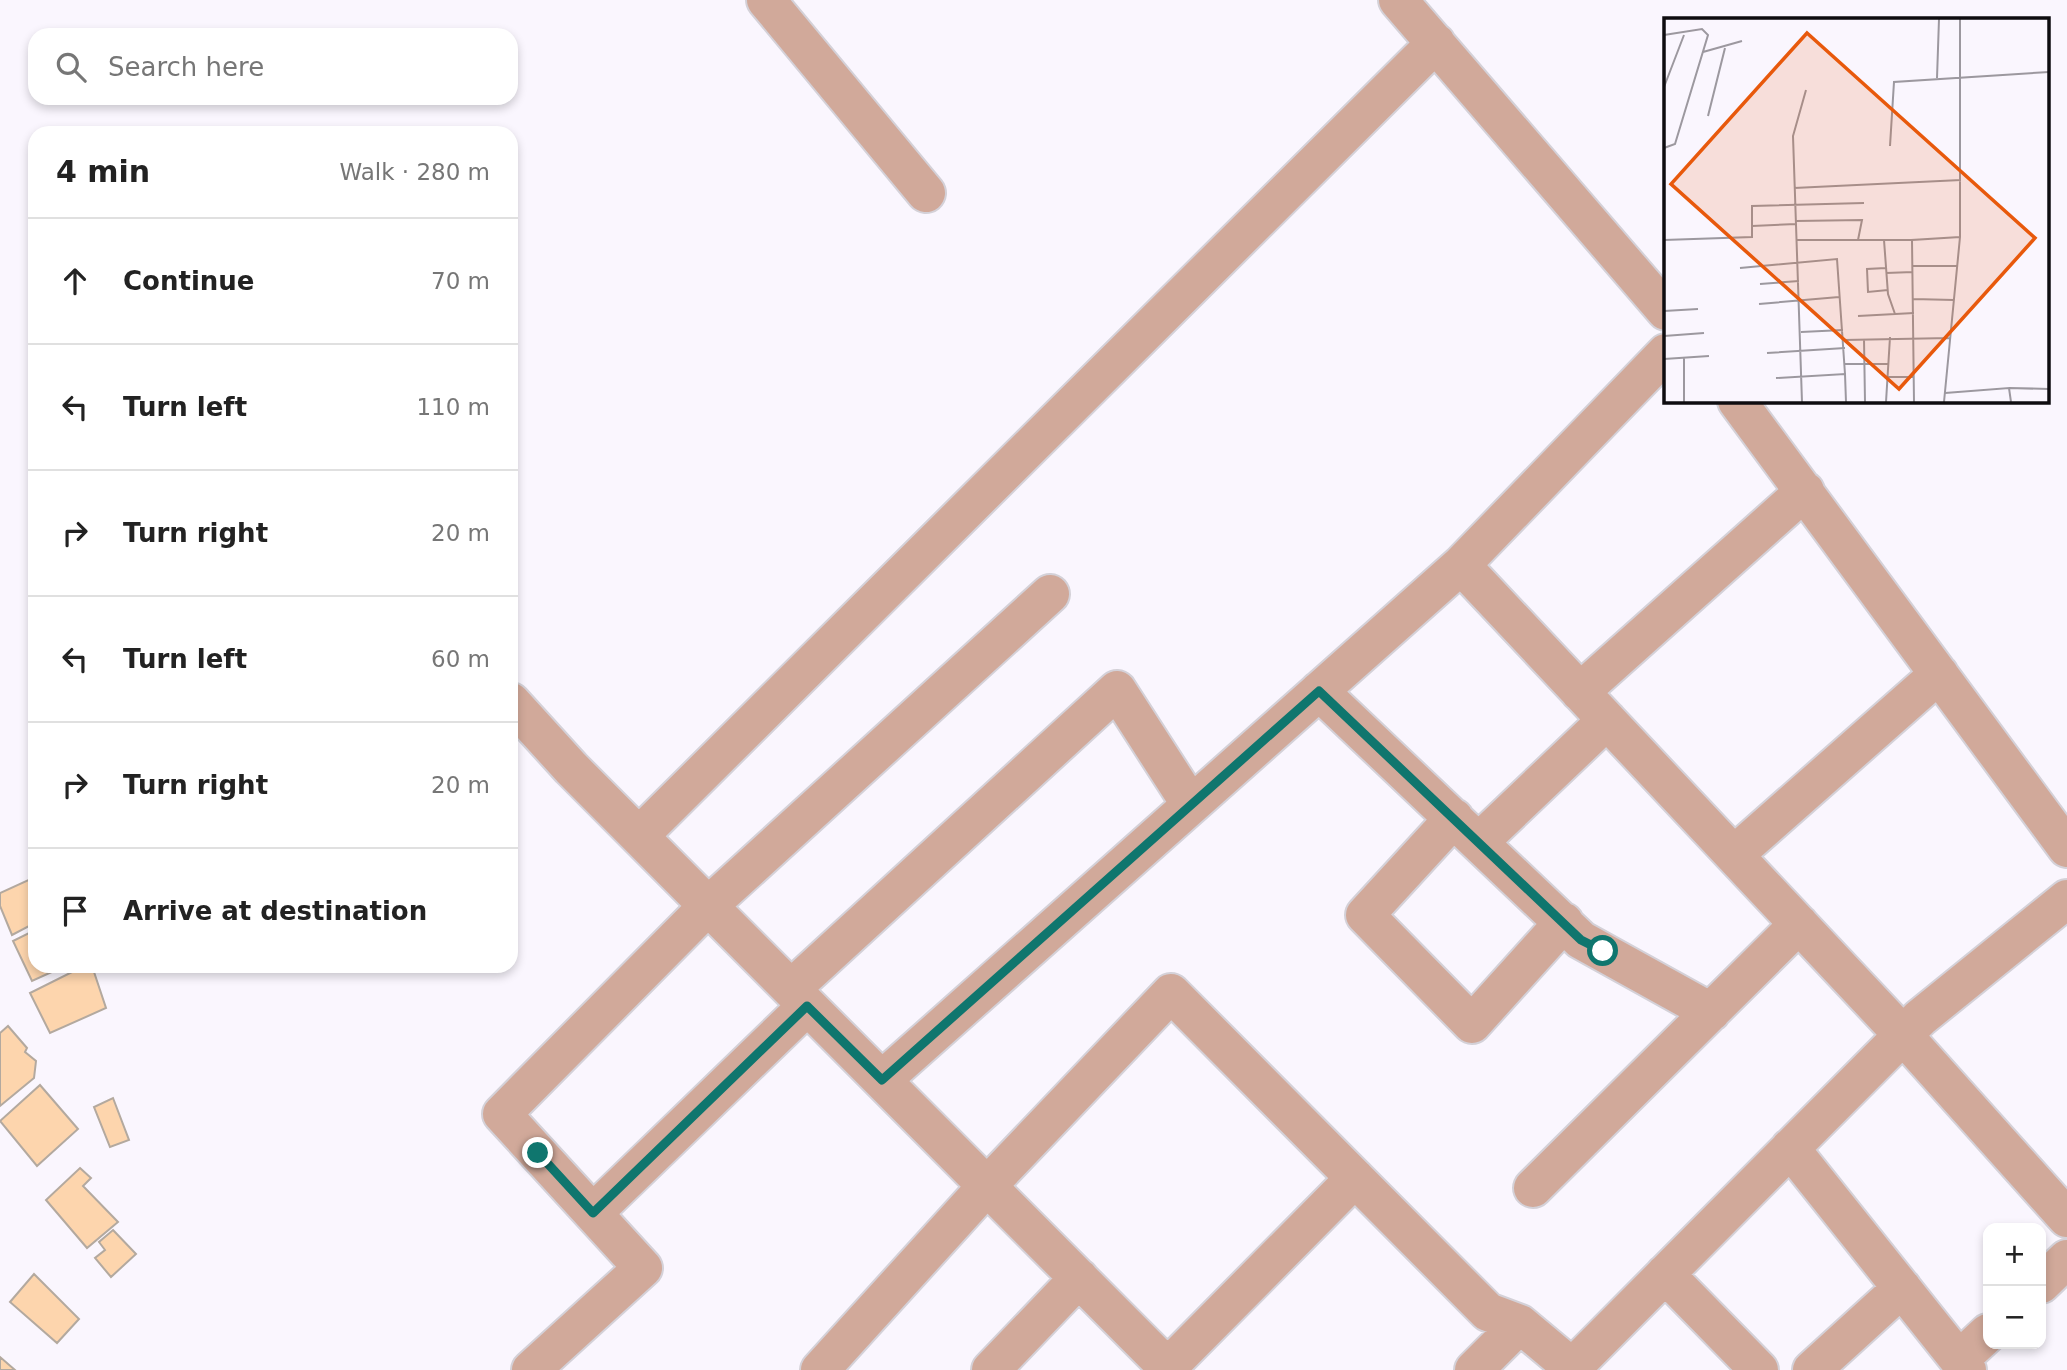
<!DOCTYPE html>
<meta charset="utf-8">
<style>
body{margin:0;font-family:"DejaVu Sans",sans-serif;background:#f6f6f6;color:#222}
.controls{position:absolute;right:21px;bottom:21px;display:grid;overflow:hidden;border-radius:14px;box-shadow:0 4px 10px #0003}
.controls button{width:63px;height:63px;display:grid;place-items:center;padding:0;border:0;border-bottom:2px solid #e0e0e0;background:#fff;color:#222;font:35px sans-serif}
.stop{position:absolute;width:21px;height:21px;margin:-16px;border:5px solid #0f766e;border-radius:50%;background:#fff}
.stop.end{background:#0f766e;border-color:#fff;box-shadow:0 2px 7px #0008}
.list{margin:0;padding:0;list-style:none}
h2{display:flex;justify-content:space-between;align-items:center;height:91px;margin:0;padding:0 28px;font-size:30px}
h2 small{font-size:23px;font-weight:400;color:#767676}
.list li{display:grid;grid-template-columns:46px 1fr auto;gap:21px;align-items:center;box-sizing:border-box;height:126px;padding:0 28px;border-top:2px solid #e0e0e0}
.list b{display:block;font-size:26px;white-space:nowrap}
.list em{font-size:23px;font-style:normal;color:#767676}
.icon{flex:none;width:38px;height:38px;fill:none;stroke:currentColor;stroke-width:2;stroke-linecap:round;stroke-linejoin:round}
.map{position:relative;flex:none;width:2067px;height:1370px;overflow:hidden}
.search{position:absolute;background:#fff;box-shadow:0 4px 10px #0003;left:28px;top:28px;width:490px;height:77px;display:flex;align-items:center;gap:18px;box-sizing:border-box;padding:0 24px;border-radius:21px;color:#767676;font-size:26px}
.panel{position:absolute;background:#fff;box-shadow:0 4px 10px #0003;left:28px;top:126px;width:490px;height:847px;border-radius:21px}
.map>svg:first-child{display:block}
.building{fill:#fdd5ad;stroke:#b3a99f;stroke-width:2}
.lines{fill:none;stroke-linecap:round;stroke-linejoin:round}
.street-casing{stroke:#d4d1d8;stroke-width:42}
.street{stroke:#d1a99a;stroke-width:38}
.route{stroke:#0f766e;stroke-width:9}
.inset-road{fill:none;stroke:#9c989f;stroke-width:2}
.view{fill:#e8590c;fill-opacity:0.15;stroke:#e8590c;stroke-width:3.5}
.inset-edge{fill:none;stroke:#0e0c10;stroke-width:3.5}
</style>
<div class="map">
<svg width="2067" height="1370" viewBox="0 0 2067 1370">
<rect width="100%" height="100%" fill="#faf6fe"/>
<path class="building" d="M35,877V923L12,935L0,906V893Z
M35,930V966H65L32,981L13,941Z
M84,966H92L106,1008L50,1033L30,993Z
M8,1026L27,1048L25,1052L36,1061L34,1078L0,1106V1033Z
M40,1085L78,1129L37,1166L0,1121Z
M113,1098L129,1140L110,1147L94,1107Z
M80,1168L91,1178L83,1186L118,1222L87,1248L46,1200Z
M113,1230L136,1254L111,1277L95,1258L105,1250L99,1242Z
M34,1274L79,1319L57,1343L10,1302Z
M0,1357L15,1370H0Z"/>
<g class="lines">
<defs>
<path id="street" d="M766,0L926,193
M1398,0L1666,311
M1666,353L1461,565L1903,1035L2067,1218
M1737,401L2067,848
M1319,691L1581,940L1711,1012
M1580,692L1805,491
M511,702L571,768L1170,1370
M1454,818L1365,915L1472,1024L1564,922
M639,836L1436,43
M1479,842L1607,720
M1734,855L1939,674
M791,989L1117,690L1191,805
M882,1080L1461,565
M1790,1148L1967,1370
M1533,1188L1799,924
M593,1213L807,1006
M1665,1274L1759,1370
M2041,1284L2067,1259
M1959,1360L1988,1333
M1572,1368L1920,1018L2067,899
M531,1370L643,1268L502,1114L708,906L1050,594
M820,1370L987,1186L1171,993L1488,1312L1520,1324L1575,1370
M991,1370L1079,1278
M1165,1370L1355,1178
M1474,1370L1520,1324
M1812,1370L1902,1288"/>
</defs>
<use href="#street" class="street-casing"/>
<use href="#street" class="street"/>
</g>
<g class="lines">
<path class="route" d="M538,1153L593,1213L807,1006L882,1080L1319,691L1581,940L1603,951"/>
</g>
<g transform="translate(1664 18)">
<rect width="385" height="385" fill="#faf6fe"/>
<path class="inset-road" d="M0,17L38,11L44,17L11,126L0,130M39,34L78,23M273,60L275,1M0,69L20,17M44,98L61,30M226,128L230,64L385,54M130,170L297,162M132,203L198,202L194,222M88,208L132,206M0,222L88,219V188L200,185M133,222H248M220,222L224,276L231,296M248,248H293M76,250L173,241L181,356M222,250L203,251L204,274L224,272M222,255L249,254M96,266L135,263M249,281L290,282M95,286L175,279M0,293L34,291M194,298L250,295M137,314L179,312M0,318L40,315M200,321L201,384M180,322L286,320M103,335L181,330M0,341L45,338M181,346H225M224,359H250M112,360L181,356L182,384M345,370L385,371M281,375L345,370L347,384M20,384V340M138,384L129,118L142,72M222,384L226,319M250,384L248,222L296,219M280,384L296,219V1"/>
<path class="view" d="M143,15L371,220L235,371L7,166Z"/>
<rect width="385" height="385" class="inset-edge"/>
</g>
</svg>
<div class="controls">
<button>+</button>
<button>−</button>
</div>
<div class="stop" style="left:1603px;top:951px"></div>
<div class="stop end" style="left:538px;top:1153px"></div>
<div class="search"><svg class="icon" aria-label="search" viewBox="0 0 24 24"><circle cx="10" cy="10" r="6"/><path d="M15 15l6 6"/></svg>Search here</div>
<section class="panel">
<h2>4 min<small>Walk · 280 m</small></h2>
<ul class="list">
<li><svg class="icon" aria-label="ahead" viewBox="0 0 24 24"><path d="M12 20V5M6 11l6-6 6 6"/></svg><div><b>Continue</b></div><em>70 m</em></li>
<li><svg class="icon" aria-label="left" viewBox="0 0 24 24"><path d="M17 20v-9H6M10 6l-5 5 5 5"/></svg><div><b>Turn left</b></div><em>110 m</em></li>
<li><svg class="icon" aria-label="right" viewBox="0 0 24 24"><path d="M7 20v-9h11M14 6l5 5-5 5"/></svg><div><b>Turn right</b></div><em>20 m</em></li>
<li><svg class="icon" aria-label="left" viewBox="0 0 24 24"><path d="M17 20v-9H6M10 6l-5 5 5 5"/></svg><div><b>Turn left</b></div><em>60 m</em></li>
<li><svg class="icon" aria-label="right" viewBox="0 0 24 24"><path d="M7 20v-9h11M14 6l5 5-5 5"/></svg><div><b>Turn right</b></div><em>20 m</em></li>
<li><svg class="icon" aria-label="arrive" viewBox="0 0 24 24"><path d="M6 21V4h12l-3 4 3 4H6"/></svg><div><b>Arrive at destination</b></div></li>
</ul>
</section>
</div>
